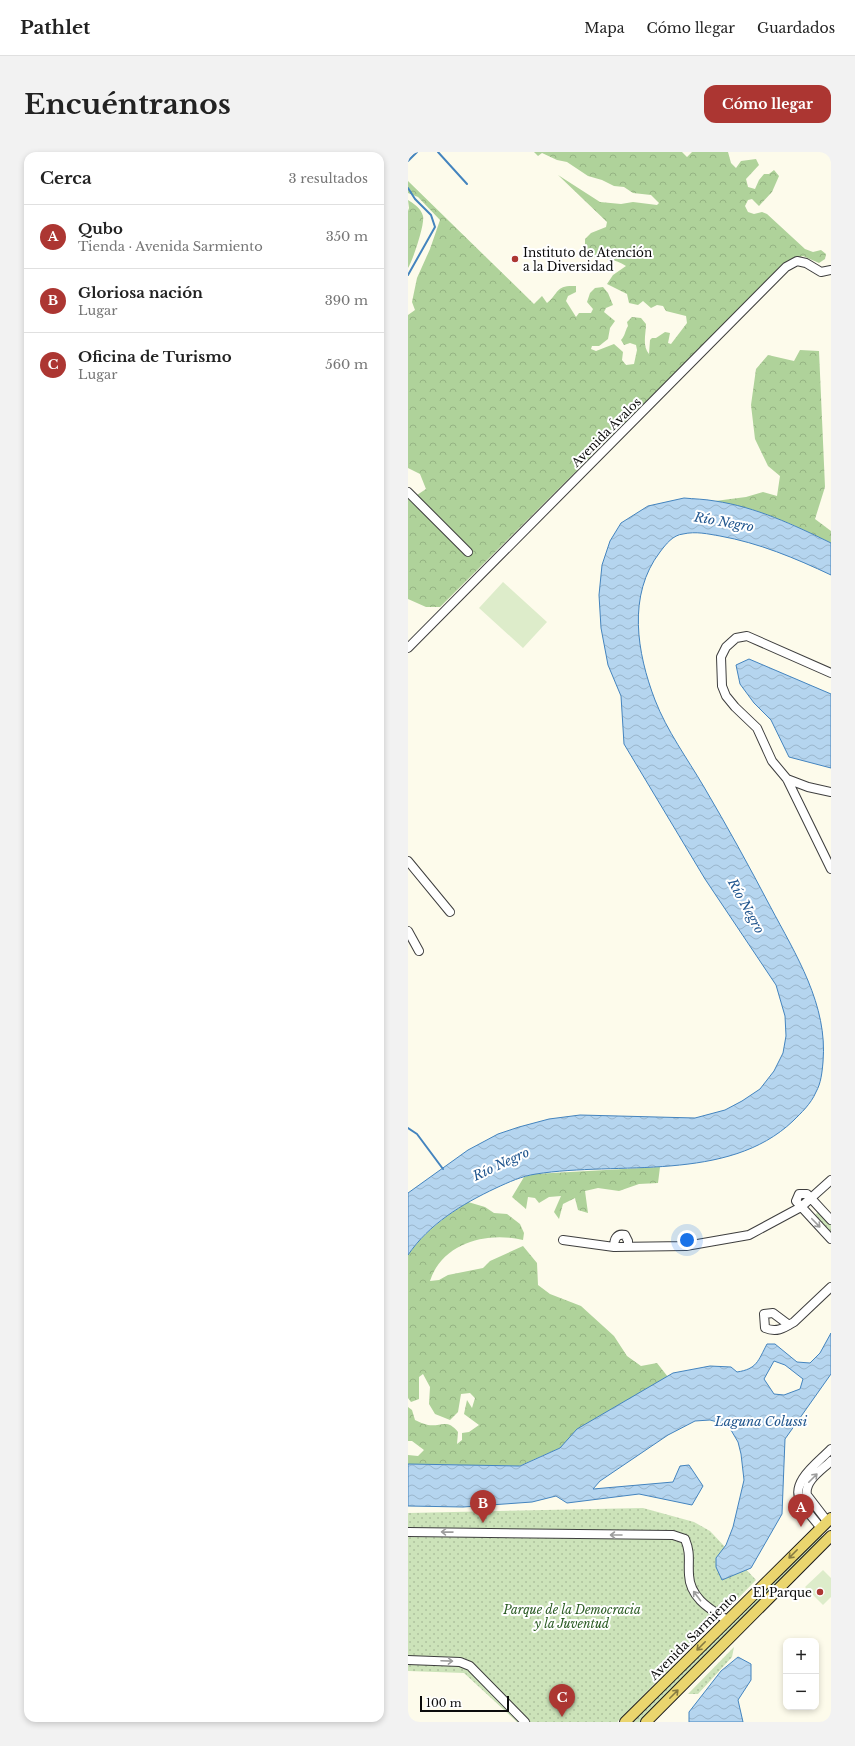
<!DOCTYPE html>
<html lang="es">
<meta charset="utf-8">
<style>
body{margin:0;font-family:"Libre Baskerville",serif;background:#f2f2f2;color:#222}
.controls{position:absolute;right:12px;bottom:12px;display:grid;overflow:hidden;border-radius:8px;box-shadow:0 2px 6px #0003}
.controls button{width:36px;height:36px;display:grid;place-items:center;padding:0;border:0;border-bottom:1px solid #e0e0e0;background:#fff;color:#222;font:20px sans-serif}
.scale{position:absolute;left:12px;bottom:10px;width:89px;box-sizing:border-box;padding-left:4px;border:2px solid #0b0b0b;border-top:0;font-size:11px;line-height:14px;white-space:nowrap;color:#0b0b0b;-webkit-text-stroke:3px #fff;paint-order:stroke}
.you{position:absolute;left:279px;top:1088px;width:14px;height:14px;margin:-10px;border:3px solid #fff;border-radius:50%;background:#1a73e8;box-shadow:0 0 0 6px #1a73e833}
.badge{display:grid;place-items:center;width:26px;height:26px;border-radius:50%;background:#ac3632;color:#fff;font-size:13px;font-weight:700}
.pin{position:absolute;translate:-50% -33px;filter:drop-shadow(0 1px 2px #0008)}
.pin::after{content:'';position:absolute;top:21px;width:14px;height:12px;background:inherit;clip-path:polygon(0 0,100% 0,50% 100%)}
.list{margin:0;padding:0;list-style:none}
h2{display:flex;justify-content:space-between;align-items:center;height:52px;margin:0;padding:0 16px;font-size:17px}
h2 small{font-size:13px;font-weight:400;color:#767676}
.list li{display:grid;grid-template-columns:26px 1fr auto;gap:12px;align-items:center;box-sizing:border-box;height:64px;padding:0 16px;border-top:1px solid #e0e0e0}
.list b{display:block;font-size:15px;white-space:nowrap}
.list p{margin:0;font-size:13px;white-space:nowrap;color:#767676}
.list em{font-size:13px;font-style:normal;color:#767676}
.map{position:relative;flex:none;width:423px;height:1570px;overflow:hidden;border-radius:12px}
header{display:flex;align-items:center;gap:24px;box-sizing:border-box;height:56px;padding:0 20px;background:#fff;border-bottom:1px solid #e0e0e0}
header strong{font-size:19px}
nav{display:flex;gap:22px;margin-inline-start:auto;font-size:14px}
.intro{display:flex;align-items:center;justify-content:space-between;box-sizing:border-box;height:96px;padding:0 24px}
h1{margin:0;font-size:28px}
.button{padding:10px 18px;border-radius:12px;background:#ac3632;color:#fff;font-size:14px;font-weight:700}
main{display:flex;gap:24px;padding:0 24px}
aside{flex:1;background:#fff;border-radius:12px;box-shadow:0 2px 6px #0003}
.map>svg:first-child{display:block}
.forest{fill:url(#forest-crowns)}
.park{fill:url(#park-dots)}
.pitch{fill:#ddecca}
.water{fill:url(#water-waves);stroke:#4484be;fill-rule:evenodd}
.lines{fill:none;stroke-linecap:round;stroke-linejoin:round}
.stream{stroke:#4484be;stroke-width:2}
.minor-casing{stroke:#3e3e3e;stroke-width:10}
.major-casing{stroke:#1c1c1c;stroke-width:12}
.minor{stroke:#fff;stroke-width:8}
.major{stroke:#ead56e;stroke-width:10}
.oneway{stroke:#9d9d9d}
.oneway2{stroke:#867a41}
.poi-dot{fill:#ac3632;stroke:#fff;stroke-width:1.5}
.labels{text-anchor:middle;dominant-baseline:central;stroke-width:4;stroke-linejoin:round;paint-order:stroke}
.poi-label{font-size:12px;fill:#0b0b0b;stroke:#fff;text-anchor:start}
.street-label{font-size:12px;fill:#0b0b0b;stroke:#fff}
.park-label{font-size:12px;font-style:italic;fill:#2a5b23;stroke:#fff}
.water-label{font-size:13px;font-style:italic;fill:#22578f;stroke:#fff}
</style>
<header>
<strong>Pathlet</strong>
<nav><a>Mapa</a><a>Cómo llegar</a><a>Guardados</a></nav>
</header>
<div class="intro"><h1>Encuéntranos</h1><a class="button">Cómo llegar</a></div>
<main>
<aside>
<h2>Cerca<small>3 resultados</small></h2>
<ul class="list">
<li><span class="badge">A</span><div><b>Qubo</b><p>Tienda · Avenida Sarmiento</p></div><em>350 m</em></li>
<li><span class="badge">B</span><div><b>Gloriosa nación</b><p>Lugar</p></div><em>390 m</em></li>
<li><span class="badge">C</span><div><b>Oficina de Turismo</b><p>Lugar</p></div><em>560 m</em></li>
</ul>
</aside>
<div class="map">
<svg width="423" height="1570" viewBox="0 0 423 1570">
<defs>
<pattern id="forest-crowns" width="20" height="18" patternUnits="userSpaceOnUse"><rect width="20" height="18" fill="#afd29a"/><path d="M2 6a3 3 0 1 1 6 0M12 15a3 3 0 1 1 6 0" fill="none" stroke="#95b383"/></pattern>
<pattern id="park-dots" width="8" height="8" patternUnits="userSpaceOnUse"><rect width="8" height="8" fill="#cce3b9"/><path d="M2 2h.1M6 6h.1" fill="none" stroke="#aec19e" stroke-width="1.8" stroke-linecap="round"/></pattern>
<pattern id="water-waves" width="16" height="10" patternUnits="userSpaceOnUse"><rect width="16" height="10" fill="#b5d5ef"/><path d="M0 5q4-4 8 0t8 0" fill="none" stroke="#9ab6cc"/></pattern>
</defs>
<rect width="100%" height="100%" fill="#fdfbeb"/>
<path class="forest" d="M126,0H274L279,5L284,0H320L323,11L328,16L333,9L348,7L351,13L338,27L340,35L347,37L351,28L356,22H361L366,18L371,24L364,40L351,54L344,47L340,48L337,54L340,60L346,62L354,60L359,62L397,97L405,100L413,98L418,102L417,107L411,111L395,104L379,109L32,455H18L0,447V346L7,352L9,343L18,337L12,322L0,316V163L7,158L4,150L9,126L22,97L32,68L10,45L0,41V29L126,152L134,144L139,151C152,140 147,133 168,134V140L160,144L158,149L168,165L171,161H183L185,157L179,150L182,141L187,136L195,135L200,141L205,153L198,156L196,160L207,169L202,176L200,187L191,194H184L183,197L188,199L206,192L215,200L214,208L218,213L226,212L229,198L228,193L222,191L216,193L213,188C217,184 217,179 220,174L219,170L224,165L233,166L238,172C238,182 234,194 241,202L242,188L244,186H248L257,180L262,181L260,191L263,192L279,171L278,164L258,159L255,154L249,153L243,156L235,149L230,153L221,151L219,142L199,132L205,123L218,114C207,106 193,107 180,104L177,96V87L183,81L198,75L199,70L150,23L192,50L213,52L225,50L249,53L251,51L243,43L225,41L216,35L206,34L194,28L180,24L159,10L149,8L134,1L130,4Z
M0,48C6,52 13,56 15,64C17,72 5,108 0,116V59L1,56Z
M392,198L411,199L417,335L407,367L423,379V391L383,372L349,359L307,349L338,345L355,340L369,344L372,324L360,314L347,287L343,253L348,217L360,203L386,209Z
M252,1015L250,1031L231,1032L211,1039L190,1036L177,1039L180,1061L170,1058L167,1046L155,1052L151,1067L146,1060L153,1044L141,1045L131,1051L127,1046L120,1045L118,1057L104,1045L116,1025L126,1022Z
M60,1050L77,1055L86,1061L99,1062L112,1072L116,1081L115,1088C79,1079 34,1091 22,1129L31,1128L40,1123L75,1116L82,1109L115,1094L129,1111L130,1133L142,1142L173,1154L206,1184L219,1204L233,1214L249,1211L260,1225L170,1277L152,1296L111,1314L0,1312V1303L10,1304L16,1298L4,1289H0V1255L4,1258L7,1268C11,1270 16,1272 20,1273C33,1275 39,1266 50,1280L49,1292L54,1288V1281L61,1280L71,1273L56,1262L59,1248L64,1256L67,1246L62,1241L53,1242L50,1260L42,1268L27,1262L21,1252L22,1235L15,1222L11,1225V1247L3,1250L0,1246V1103C15,1081 38,1064 60,1050Z"/>
<path class="park" d="M411,1059L423,1073V1081L406,1064Z
M235,1356L286,1370L302,1379L348,1428L209,1570H109L56,1521L0,1519V1361Z
M411,1381L417,1386L235,1570H225Z
M326,1495L324,1505L290,1542H280Z"/>
<path class="pitch" d="M95,430L139,470L115,496L71,456Z
M415,1418L423,1426V1445L415,1453L397,1435Z"/>
<path class="water" d="M276,346C286,347 296,347 307,349C348,355 386,373 423,391V423C387,406 351,391 312,384C300,382 288,379 275,382C265,383 258,392 252,400C219,443 229,501 247,548C259,579 279,606 296,635C319,674 341,714 362,754C388,803 420,853 415,910C414,921 413,931 408,940C403,952 393,961 385,969C320,1031 210,1009 128,1022C114,1024 101,1030 88,1036C54,1052 21,1072 0,1103V1041L60,998L90,982L111,975L141,967L172,963L287,966L317,958L334,949L352,937L366,919L375,901L378,884L377,864L368,833L297,727L216,592L213,544L200,513L193,476L191,443L194,413L202,389L213,371L240,354Z
M341,507L423,542V616L381,605L363,568L346,551L332,532L328,513Z
M423,1181V1222L377,1287L374,1362L343,1416L314,1428L308,1415V1406L318,1393L325,1375L336,1328L333,1302L330,1290L320,1273L302,1268L287,1269L260,1283L192,1329L185,1337L265,1330L272,1314L281,1313L295,1334L284,1353L231,1342L159,1351L148,1344L124,1350L55,1355L0,1354V1312L112,1314L152,1296L169,1277L265,1221L302,1214L323,1215L329,1220C349,1217 350,1209 359,1192H367L389,1210L402,1211L412,1201ZM366,1209L377,1213L395,1227L392,1237L376,1243L366,1242L356,1227Z
M330,1505L343,1512V1528L330,1548L335,1570H281V1560L313,1519Z"/>
<g class="lines">
<path class="stream" d="M30,0L59,32
M0,9L9,0
M0,36L7,47L23,63L27,75L0,123
M0,976L9,982L35,1017"/>
<defs>
<path id="minor" d="M0,340L60,400
M0,496L378,115L389,109L398,111L413,120L423,118
M423,521L339,484L328,486L318,495L313,505L314,534L318,544L327,555L349,576L364,609L379,627L423,717
M379,627L400,635L423,640
M0,709L42,760
M0,779L11,799
M423,1068L399,1042H391L388,1049L423,1087
M155,1088L206,1095L278,1094L341,1083L393,1055L423,1028
M206,1095C206,1088 208,1081 217,1083L220,1089V1095
M381,1173L365,1161L356,1162L357,1176C369,1181 376,1176 386,1170L423,1135
M419,1369L399,1343C396,1329 414,1318 423,1309
M412,1375C406,1367 398,1359 393,1350C381,1330 411,1310 423,1297
M0,1380L265,1383L277,1387C283,1402 280,1408 281,1423C282,1446 302,1457 319,1468
M0,1508L52,1510L62,1514L117,1570"/>
<path id="major" d="M217,1570L423,1366
M238,1570L423,1384"/>
</defs>
<use href="#minor" class="minor-casing"/>
<use href="#major" class="major-casing"/>
<use href="#minor" class="minor"/>
<use href="#major" class="major"/>
</g>
<defs><path id="oneway-shaft" d="M-6 0H5M1.5-3L5.5 0L1.5 3" fill="none" stroke-width="1.6" stroke-linecap="round" stroke-linejoin="round"/></defs>
<g class="oneway">
<use href="#oneway-shaft" transform="translate(408 1071) rotate(46)"/>
<use href="#oneway-shaft" transform="translate(405 1326) rotate(-45)"/>
<use href="#oneway-shaft" transform="translate(39 1380) rotate(-179)"/>
<use href="#oneway-shaft" transform="translate(208 1383) rotate(-180)"/>
<use href="#oneway-shaft" transform="translate(289 1444) rotate(-127)"/>
<use href="#oneway-shaft" transform="translate(39 1509) rotate(2)"/>
</g>
<g class="oneway2">
<use href="#oneway-shaft" transform="translate(385 1402) rotate(135)"/>
<use href="#oneway-shaft" transform="translate(293 1494) rotate(135)"/>
<use href="#oneway-shaft" transform="translate(266 1542) rotate(-45)"/>
</g>
<g class="poi-dot">
<circle cx="107" cy="107" r="4"/>
<circle cx="412" cy="1440" r="4"/>
</g>
<g class="labels">
<g class="poi-label">
<text x="115" y="100">Instituto de Atención<tspan x="115" dy="14">a la Diversidad</tspan></text>
<text x="404" y="1440" text-anchor="end">El Parque</text>
</g>
<g class="street-label">
<text transform="translate(198 280) rotate(-45)">Avenida Ávalos</text>
<text transform="translate(285 1484) rotate(-45)">Avenida Sarmiento</text>
</g>
<g class="park-label">
<text x="164" y="1457">Parque de la Democracia<tspan x="164" dy="14">y la Juventud</tspan></text>
</g>
<g class="water-label">
<text transform="translate(316 370) rotate(10)">Río Negro</text>
<text transform="translate(338 754) rotate(61)">Río Negro</text>
<text transform="translate(93 1012) rotate(-25)">Río Negro</text>
<text x="353" y="1269">Laguna Colussi</text>
</g>
</g>
</svg>
<div class="controls">
<button>+</button>
<button>−</button>
</div>
<div class="scale">100 m</div>
<div class="you"></div>
<div class="pin badge" style="left:393px;top:1375px">A</div>
<div class="pin badge" style="left:75px;top:1371px">B</div>
<div class="pin badge" style="left:154px;top:1565px">C</div>
</div>
</main>
